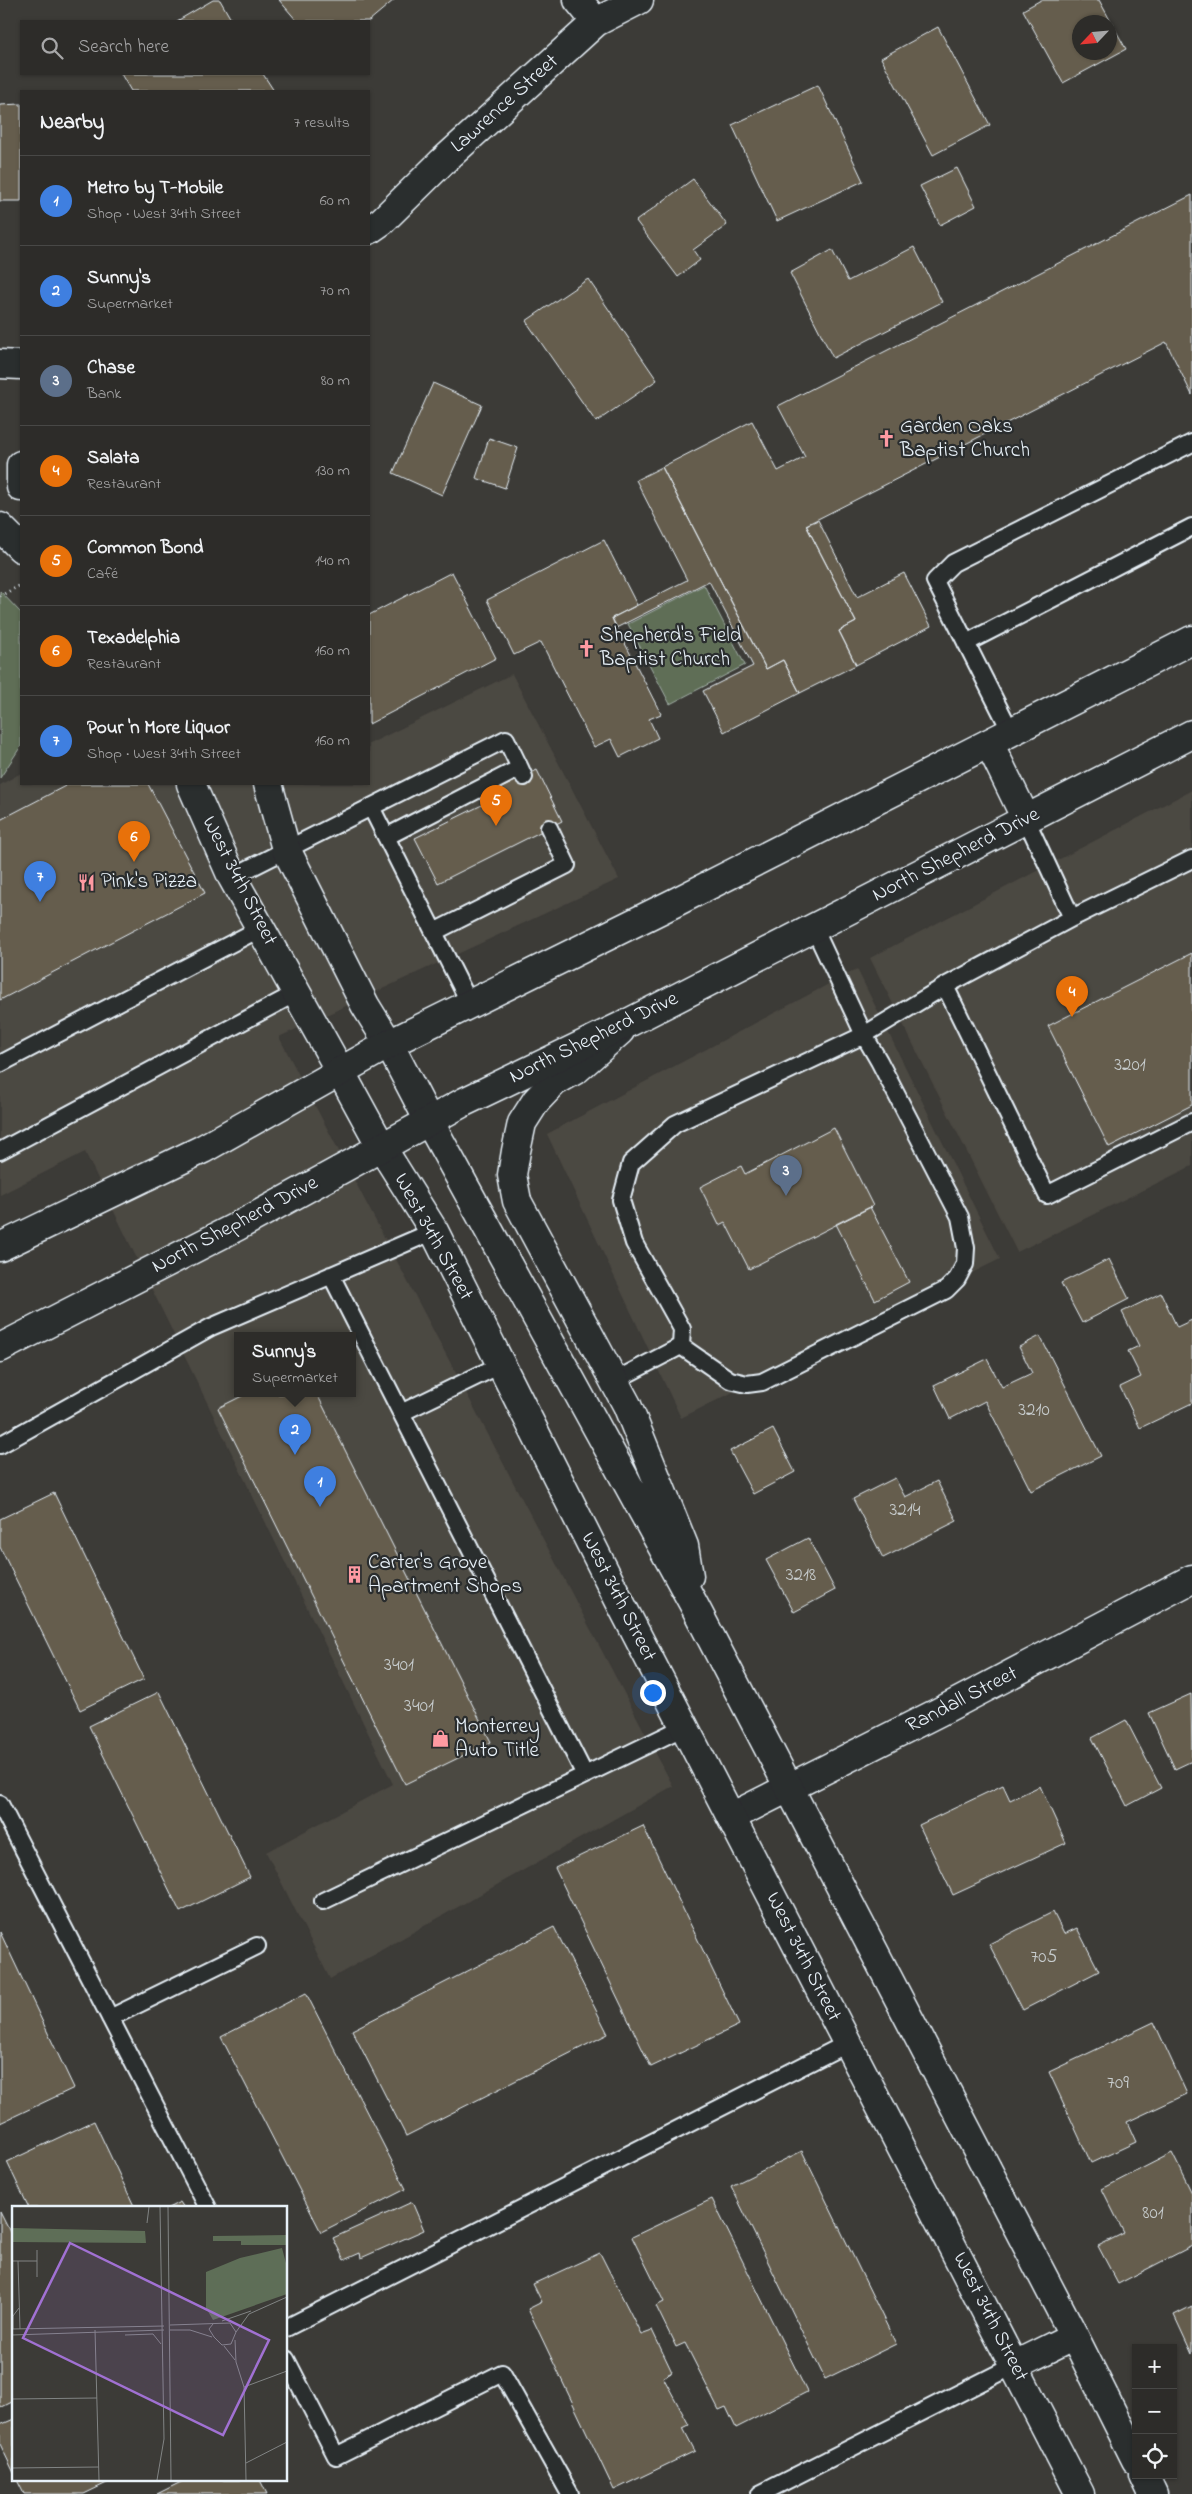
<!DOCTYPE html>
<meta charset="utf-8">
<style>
body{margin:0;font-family:"Indie Flower",sans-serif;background:#353431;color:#f1f3f6}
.controls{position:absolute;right:15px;bottom:15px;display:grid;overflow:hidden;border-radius:0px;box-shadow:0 1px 4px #0004}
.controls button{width:45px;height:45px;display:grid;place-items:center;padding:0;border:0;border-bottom:1px solid #484846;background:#2d2c29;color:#f1f3f6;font:25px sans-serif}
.compass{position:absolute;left:1072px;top:15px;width:45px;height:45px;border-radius:50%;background:#2d2c29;box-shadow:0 1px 4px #0004;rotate:244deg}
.you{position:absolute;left:652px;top:1692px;width:18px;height:18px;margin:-12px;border:4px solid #fff;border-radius:50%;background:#1a73e8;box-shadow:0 0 0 8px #1a73e833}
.badge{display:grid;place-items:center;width:32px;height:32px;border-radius:50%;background:#ff9aa2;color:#fff;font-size:16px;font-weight:700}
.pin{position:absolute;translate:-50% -41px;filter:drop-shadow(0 1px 2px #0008)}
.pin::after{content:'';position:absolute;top:26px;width:18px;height:15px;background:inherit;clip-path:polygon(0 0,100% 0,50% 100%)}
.popup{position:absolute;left:234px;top:1332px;width:122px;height:65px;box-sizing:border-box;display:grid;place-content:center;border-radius:0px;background:#2d2c29;filter:drop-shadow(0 1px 4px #0005);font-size:16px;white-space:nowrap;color:#a7a7a8}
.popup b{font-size:19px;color:#f1f3f6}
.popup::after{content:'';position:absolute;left:50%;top:100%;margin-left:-10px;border:10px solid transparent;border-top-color:#2d2c29}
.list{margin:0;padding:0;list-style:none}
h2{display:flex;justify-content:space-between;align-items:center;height:65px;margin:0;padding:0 20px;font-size:21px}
h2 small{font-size:16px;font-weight:400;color:#a7a7a8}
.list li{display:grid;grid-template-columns:32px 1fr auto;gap:15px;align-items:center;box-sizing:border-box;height:90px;padding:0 20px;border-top:1px solid #484846}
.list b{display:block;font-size:19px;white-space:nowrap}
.list p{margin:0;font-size:16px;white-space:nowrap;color:#a7a7a8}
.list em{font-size:16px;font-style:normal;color:#a7a7a8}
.icon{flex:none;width:28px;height:28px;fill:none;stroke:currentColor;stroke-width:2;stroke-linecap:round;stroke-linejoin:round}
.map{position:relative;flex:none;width:1192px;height:2494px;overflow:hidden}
.search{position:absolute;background:#2d2c29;box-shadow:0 1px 4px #0004;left:20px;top:20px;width:350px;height:55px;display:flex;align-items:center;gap:12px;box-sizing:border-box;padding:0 18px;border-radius:0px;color:#a7a7a8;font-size:19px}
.panel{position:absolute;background:#2d2c29;box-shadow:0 1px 4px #0004;left:20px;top:90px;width:350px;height:695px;border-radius:0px}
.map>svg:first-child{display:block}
.built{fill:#4b4842;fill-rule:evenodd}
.green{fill:#5e6e57;stroke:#a3b0a8}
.building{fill:#655d4d;stroke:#e8f1f8;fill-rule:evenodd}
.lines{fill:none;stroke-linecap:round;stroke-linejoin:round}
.service-casing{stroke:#e8f1f8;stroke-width:20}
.minor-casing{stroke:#e8f1f8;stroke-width:31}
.secondary-casing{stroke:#e8f1f8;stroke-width:31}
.primary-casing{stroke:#e8f1f8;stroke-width:31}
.path{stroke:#e8f1f8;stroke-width:3;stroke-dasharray:1 4;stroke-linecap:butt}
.service{stroke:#2a2d2e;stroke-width:16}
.minor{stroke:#2a2d2e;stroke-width:28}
.secondary{stroke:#2a2d2e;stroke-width:28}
.primary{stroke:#2a2d2e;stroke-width:28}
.labels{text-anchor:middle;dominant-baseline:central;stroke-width:4.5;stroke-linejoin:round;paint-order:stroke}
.number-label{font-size:19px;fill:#c7cccd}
.street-label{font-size:21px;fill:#e8f1f8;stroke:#2a2d2e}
.poi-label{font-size:21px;fill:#e8f1f8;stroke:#2a2d2e;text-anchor:start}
.inset-road{fill:none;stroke:#818484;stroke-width:1}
.view{fill:#a171d3;fill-opacity:0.15;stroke:#a171d3;stroke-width:2.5}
.inset-edge{fill:none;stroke:#e8f1f8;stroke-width:2.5}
</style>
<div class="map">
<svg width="1192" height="2494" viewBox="0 0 1192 2494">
<rect width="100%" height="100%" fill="#3c3b37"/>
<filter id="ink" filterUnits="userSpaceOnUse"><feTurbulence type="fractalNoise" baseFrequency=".02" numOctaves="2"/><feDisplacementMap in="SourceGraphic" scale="10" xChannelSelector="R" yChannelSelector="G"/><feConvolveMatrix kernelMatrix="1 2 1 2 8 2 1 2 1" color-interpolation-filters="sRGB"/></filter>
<g filter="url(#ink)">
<path class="built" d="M512,674L619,879L279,1037L673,1786L330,1979L266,1852L393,1784L85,1152L0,1195V785L21,773V784H269L278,787L286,784H369V744ZM238,1336H352V1394H238Z
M1192,790V1166L1017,1252L870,958Z
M857,969L1000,1259L681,1418L547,1134Z"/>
<path class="green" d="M704,585L745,665L670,704L628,624Z
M0,591L21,613V746L0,778Z"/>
<path class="building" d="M213,0H220L232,21H177Z
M279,0H394L369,21H297Z
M1041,0H1099L1126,49L1063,83L1023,10ZM1080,22H1110V52H1080Z
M938,27L990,125L933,155L881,58Z
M121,74H263L274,91H131Z
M818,85L863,181L777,221L732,125Z
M21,104V201H0V105Z
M957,168L976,206L940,225L920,186Z
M693,179L727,225L693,250L700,260L678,277L636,221Z
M1192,195V395L1166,342L806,525L856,622L839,631L856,665L800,693L783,660L766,669L662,467L752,421L778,471L805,457L778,406Z
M914,247L942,302L833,358L790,273L832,250L848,281Z
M588,279L657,380L596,422L526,321Z
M433,383L482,405L442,495L393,473Z
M489,438L518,448L505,488L476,478Z
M662,467L766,669L783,660L800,693L724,732L703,691L753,666L709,581L616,628L612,618L687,580L636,480Z
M818,520L857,597L904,573L931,626L856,665L839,631L856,622L806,525Z
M604,540L637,605L612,618L661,714L649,719L658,738L620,757L611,739L594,747L541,642L514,655L487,600Z
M452,572L496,658L369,724V615Z
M537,770L562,821L438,883L415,838L486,803L483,797Z
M69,784H148L205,893L0,1000V820Z
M1192,953V1105L1109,1147L1048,1026Z
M834,1128L873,1206L749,1269L725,1222L719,1225L700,1187L741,1166L745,1174Z
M870,1207L909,1282L875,1300L836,1224Z
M1109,1259L1129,1299L1082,1323L1061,1283Z
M1161,1293L1177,1327L1192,1320V1403L1140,1428L1120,1387L1141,1377L1128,1351L1139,1346L1122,1312Z
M1040,1336L1101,1456L1031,1491L985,1401L950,1419L934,1385L987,1359L1002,1387L1032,1373L1019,1347Z
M246,1394H317L491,1742L405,1784L218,1408Z
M773,1429L795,1472L753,1494L730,1451Z
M895,1478L905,1497L937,1481L957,1521L883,1558L853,1499Z
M54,1493L144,1679L80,1710L0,1547V1519Z
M808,1538L835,1590L794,1612L766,1560Z
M159,1692L250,1877L180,1912L89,1726Z
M1191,1694L1192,1761L1175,1769L1149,1713Z
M1126,1720L1161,1788L1127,1806L1092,1738Z
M1003,1785L1010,1800L1040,1786L1066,1843L953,1895L919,1825Z
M643,1826L739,2025L651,2067L555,1868Z
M1053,1912L1064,1934L1077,1928L1099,1971L1023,2010L989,1944Z
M554,1927L608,2034L406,2136L352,2030Z
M0,1932L74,2088L0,2123Z
M306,1993L406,2189L321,2232L221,2037Z
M1154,2022L1187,2094L1127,2122L1136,2142L1091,2163L1049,2072Z
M94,2121L135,2208H29L7,2162Z
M802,2151L896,2344L825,2379L731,2186Z
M1172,2153L1192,2193V2246L1118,2284L1098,2246L1124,2233L1102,2189Z
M712,2199L807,2392L736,2428L726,2407L719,2410L685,2343L676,2347L656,2306L664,2302L632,2237Z
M180,2202L184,2208H168Z
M412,2202L424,2230L361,2258L360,2253L344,2260L333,2238Z
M0,2212L14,2240V2401L0,2408Z
M600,2253L641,2334L652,2330L672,2372L663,2377L689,2425L683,2428L695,2451L614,2490L528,2309L542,2302L533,2284Z
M1192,2306V2354L1174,2315Z
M14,2419V2473L0,2444V2425Z
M17,2480H113L84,2494H24Z
M185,2480H260L267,2494H157Z"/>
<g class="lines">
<defs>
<path id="service" d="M966,643L1192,527
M1011,732L935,581L953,563L1192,443
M371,807L470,1004
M1026,819L1072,918L945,986L1047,1195L1192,1122
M386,837L520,768L524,777
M232,877L506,739L520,768
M1072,918L1192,859
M434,932L567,865L549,828
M0,1064L261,928
M0,1151L298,992
M331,1275L585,1775L684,1727
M681,1346L730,1380L747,1384L762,1382L946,1290L957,1279L965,1264L966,1248L960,1217L879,1061L864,1035L945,986
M614,1381L681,1346L682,1329L634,1243L621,1200L631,1163L675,1124L864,1035L814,928
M401,1413L500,1365
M0,1445L211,1327L434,1231
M0,1804L208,2208
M323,1901L585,1775
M110,2018L257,1946
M286,2328L848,2043
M286,2359L336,2456L502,2373L570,2494
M760,2494L1015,2365"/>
<path id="minor" d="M578,0L596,22
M369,230L382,221L442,162L596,22L639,0
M0,364L21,365
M21,465V487
M0,527L21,548
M191,784L232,877L340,1071
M268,784L286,849L365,1005L389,1044
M731,1817L939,1712L1192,1579"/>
<path id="secondary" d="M620,1031L577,1069L554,1082L536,1101L522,1123L516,1151L512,1175L517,1201L627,1405L684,1546L689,1576
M389,1044L429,1121L693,1603L1074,2336L1136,2460
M340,1071L382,1148L434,1231L623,1608L1080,2494
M1015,2365L1074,2336
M1144,2475L1153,2494"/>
<path id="primary" d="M989,743L1026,819
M0,1247L203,1149L389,1044L674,903L1192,640
M0,1348L238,1226L464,1102L630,1022L1192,734"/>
</defs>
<use href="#service" class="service-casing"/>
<use href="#minor" class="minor-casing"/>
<use href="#secondary" class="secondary-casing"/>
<use href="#primary" class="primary-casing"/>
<path class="path" d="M0,596L21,585"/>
<use href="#service" class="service"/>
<use href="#minor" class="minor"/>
<use href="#secondary" class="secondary"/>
<use href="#primary" class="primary"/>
</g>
</g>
<defs>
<symbol id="church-bare" viewBox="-9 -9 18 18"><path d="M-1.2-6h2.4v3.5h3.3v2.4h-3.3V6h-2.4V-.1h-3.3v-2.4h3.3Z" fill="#ff9aa2" stroke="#2a2d2e" stroke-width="2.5" paint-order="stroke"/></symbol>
<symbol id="restaurant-bare" viewBox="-9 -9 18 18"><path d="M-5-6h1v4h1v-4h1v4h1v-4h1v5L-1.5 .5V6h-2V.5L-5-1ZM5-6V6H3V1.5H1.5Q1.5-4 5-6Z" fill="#ff9aa2" stroke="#2a2d2e" stroke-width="2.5" paint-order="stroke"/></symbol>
<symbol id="building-bare" viewBox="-9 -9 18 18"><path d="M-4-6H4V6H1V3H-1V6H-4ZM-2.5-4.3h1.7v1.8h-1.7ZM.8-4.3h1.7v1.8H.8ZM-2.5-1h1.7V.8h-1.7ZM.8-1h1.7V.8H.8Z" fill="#ff9aa2" stroke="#2a2d2e" stroke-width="2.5" paint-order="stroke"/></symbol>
<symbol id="shop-bare" viewBox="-9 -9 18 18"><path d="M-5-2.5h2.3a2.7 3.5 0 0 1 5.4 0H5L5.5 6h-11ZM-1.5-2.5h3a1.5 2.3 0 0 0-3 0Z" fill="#ff9aa2" stroke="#2a2d2e" stroke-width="2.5" paint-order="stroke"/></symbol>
</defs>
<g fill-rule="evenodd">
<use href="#church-bare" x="874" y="426" width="25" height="25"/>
<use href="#church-bare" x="574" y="636" width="25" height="25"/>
<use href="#restaurant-bare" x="74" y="870" width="25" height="25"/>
<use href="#building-bare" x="342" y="1562" width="25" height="25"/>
<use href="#shop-bare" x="428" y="1726" width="25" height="25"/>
</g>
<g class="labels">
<g class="number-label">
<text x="1130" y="1065">3201</text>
<text x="1034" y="1410">3210</text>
<text x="905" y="1510">3214</text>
<text x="801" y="1575">3218</text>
<text x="399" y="1665">3401</text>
<text x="419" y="1706">3401</text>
<text x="1044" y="1957">705</text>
<text x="1118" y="2083">709</text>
<text x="1153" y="2213">801</text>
</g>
<g class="street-label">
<text transform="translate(505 104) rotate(-42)">Lawrence Street</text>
<text transform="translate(956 855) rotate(-27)">North Shepherd Drive</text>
<text transform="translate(239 881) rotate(63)">West 34th Street</text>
<text transform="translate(594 1038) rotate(-26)">North Shepherd Drive</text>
<text transform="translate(235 1225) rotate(-28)">North Shepherd Drive</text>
<text transform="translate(433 1237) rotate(61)">West 34th Street</text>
<text transform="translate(618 1597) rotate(63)">West 34th Street</text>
<text transform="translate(962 1700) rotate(-27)">Randall Street</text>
<text transform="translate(803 1957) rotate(63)">West 34th Street</text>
<text transform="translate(990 2317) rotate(63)">West 34th Street</text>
</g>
<g class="poi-label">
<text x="900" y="427">Garden Oaks<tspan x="900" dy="24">Baptist Church</tspan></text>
<text x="600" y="636">Shepherd's Field<tspan x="600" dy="24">Baptist Church</tspan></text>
<text x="101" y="882">Pink's Pizza</text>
<text x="368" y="1563">Carter's Grove<tspan x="368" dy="24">Apartment Shops</tspan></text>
<text x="455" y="1727">Monterrey<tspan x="455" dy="24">Auto Title</tspan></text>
</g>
</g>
<g transform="translate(12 2206)">
<rect width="275" height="275" fill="#3c3b37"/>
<path d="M0,22L133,25L134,37L0,36ZM275,29V39H229V35H201V30ZM270,42L275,61V88L201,114L194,102V66L228,52Z" fill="#5e6e57"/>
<path class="inset-road" d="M156,1L159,274M135,17L137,1M25,44V71M0,55H25M6,55L8,123M210,115L239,105M158,119L218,117L224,126L219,138L210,139L202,131L197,123L201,118M0,123L152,120M1,123V110L7,102M83,124L87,274M158,124H178L200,131M224,126L237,108L275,91M0,129L152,124M113,129L141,128L149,138M223,134L224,156L232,181L234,274M212,140L223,154M232,181L275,165M0,193L85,192M234,257L275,236M0,262L87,261M145,274L152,233L148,1"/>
<path class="view" d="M58,37L257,134L211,229L11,132Z"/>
<rect width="275" height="275" class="inset-edge"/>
</g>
</svg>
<div class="controls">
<button>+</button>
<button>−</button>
<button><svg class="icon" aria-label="locate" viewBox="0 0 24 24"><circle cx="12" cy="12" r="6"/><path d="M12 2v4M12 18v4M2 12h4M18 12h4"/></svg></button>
</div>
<svg class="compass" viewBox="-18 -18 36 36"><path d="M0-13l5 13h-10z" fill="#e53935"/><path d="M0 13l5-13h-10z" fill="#a7a7a8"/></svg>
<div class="you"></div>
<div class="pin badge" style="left:320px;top:1507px;background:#3f7fe0">1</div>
<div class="pin badge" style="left:295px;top:1455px;background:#3f7fe0">2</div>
<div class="popup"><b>Sunny's</b>Supermarket</div>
<div class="pin badge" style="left:786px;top:1196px;background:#5c6f8a">3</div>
<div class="pin badge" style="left:1072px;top:1017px;background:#e8710a">4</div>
<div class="pin badge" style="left:496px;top:826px;background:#e8710a">5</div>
<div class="pin badge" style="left:134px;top:862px;background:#e8710a">6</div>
<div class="pin badge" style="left:40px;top:902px;background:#3f7fe0">7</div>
<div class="search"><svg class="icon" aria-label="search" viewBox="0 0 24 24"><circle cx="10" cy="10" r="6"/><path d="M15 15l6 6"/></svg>Search here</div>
<section class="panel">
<h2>Nearby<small>7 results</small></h2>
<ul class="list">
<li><span class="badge" style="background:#3f7fe0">1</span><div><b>Metro by T-Mobile</b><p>Shop · West 34th Street</p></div><em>60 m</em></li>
<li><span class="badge" style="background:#3f7fe0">2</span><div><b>Sunny's</b><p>Supermarket</p></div><em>70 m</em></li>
<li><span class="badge" style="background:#5c6f8a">3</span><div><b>Chase</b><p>Bank</p></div><em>80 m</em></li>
<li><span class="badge" style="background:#e8710a">4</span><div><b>Salata</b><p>Restaurant</p></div><em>130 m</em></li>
<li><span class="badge" style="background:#e8710a">5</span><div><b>Common Bond</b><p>Café</p></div><em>140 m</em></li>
<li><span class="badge" style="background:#e8710a">6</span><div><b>Texadelphia</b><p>Restaurant</p></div><em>160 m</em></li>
<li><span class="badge" style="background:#3f7fe0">7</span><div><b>Pour 'n More Liquor</b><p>Shop · West 34th Street</p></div><em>160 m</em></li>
</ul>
</section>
</div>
